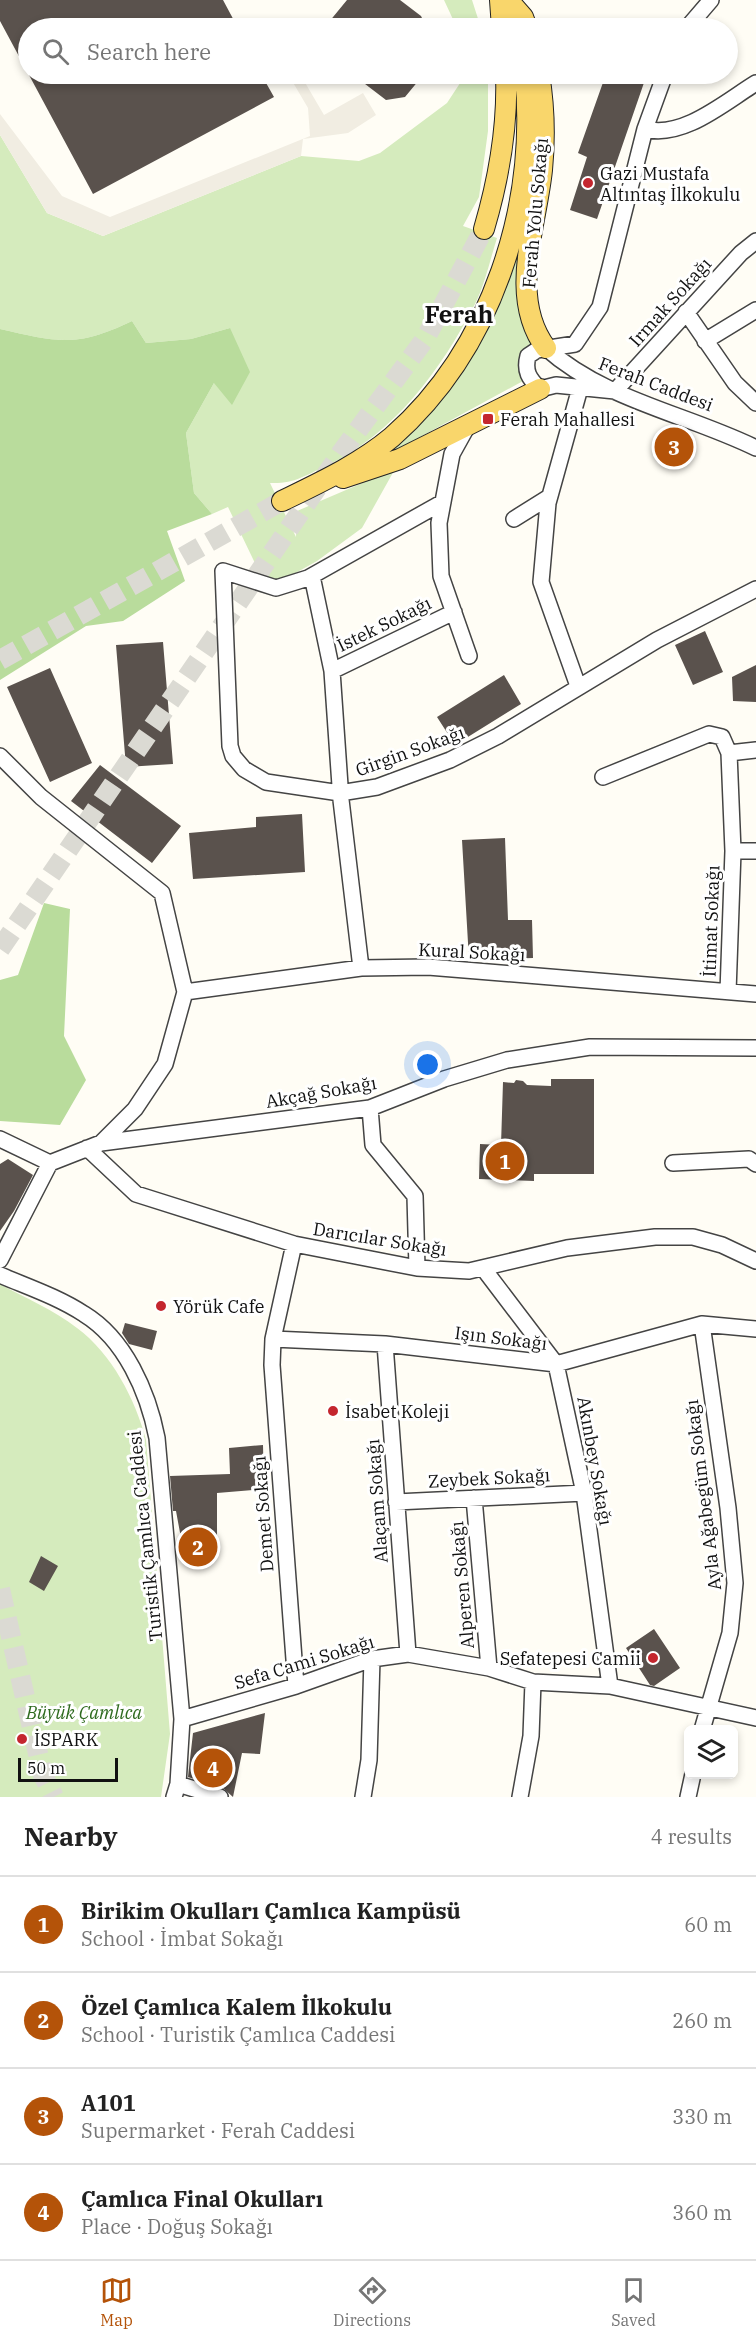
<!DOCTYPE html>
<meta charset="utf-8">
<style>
body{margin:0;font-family:"IBM Plex Serif",serif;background:#f2f2f2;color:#222}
.controls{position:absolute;right:18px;bottom:18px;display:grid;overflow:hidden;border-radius:9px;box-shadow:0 3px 9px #0003}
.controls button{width:54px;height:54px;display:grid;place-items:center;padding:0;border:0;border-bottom:2px solid #e0e0e0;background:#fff;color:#222;font:30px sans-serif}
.scale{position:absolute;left:18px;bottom:15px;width:100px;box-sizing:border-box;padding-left:6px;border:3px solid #111;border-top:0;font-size:16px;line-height:21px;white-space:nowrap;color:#111;-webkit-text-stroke:4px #fff;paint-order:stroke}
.you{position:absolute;left:428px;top:1065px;width:21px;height:21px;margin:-15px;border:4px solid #fff;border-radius:50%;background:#1a73e8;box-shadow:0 0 0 9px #1a73e833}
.badge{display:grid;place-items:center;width:39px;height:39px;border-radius:50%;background:#b45309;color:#fff;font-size:20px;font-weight:700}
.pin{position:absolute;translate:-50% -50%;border:3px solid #fff;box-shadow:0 2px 6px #0006}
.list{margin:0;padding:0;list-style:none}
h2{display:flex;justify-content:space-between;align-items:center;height:78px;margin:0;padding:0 24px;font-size:26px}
h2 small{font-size:20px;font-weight:400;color:#767676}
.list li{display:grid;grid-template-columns:39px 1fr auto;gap:18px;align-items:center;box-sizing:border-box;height:96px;padding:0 24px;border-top:2px solid #e0e0e0}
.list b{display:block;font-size:22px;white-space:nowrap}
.list p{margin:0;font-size:20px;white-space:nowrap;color:#767676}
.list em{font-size:20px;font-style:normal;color:#767676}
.icon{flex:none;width:33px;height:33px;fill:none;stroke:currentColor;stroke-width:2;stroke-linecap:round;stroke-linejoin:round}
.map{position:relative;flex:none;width:756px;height:1797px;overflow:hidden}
.search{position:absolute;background:#fff;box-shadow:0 3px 9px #0003;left:18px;right:18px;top:18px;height:66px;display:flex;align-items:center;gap:15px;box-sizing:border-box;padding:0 21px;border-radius:33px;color:#767676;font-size:22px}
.sheet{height:462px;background:#fff}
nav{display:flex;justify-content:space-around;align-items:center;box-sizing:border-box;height:84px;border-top:2px solid #e0e0e0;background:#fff;font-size:16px;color:#767676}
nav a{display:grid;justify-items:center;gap:3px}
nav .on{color:#b45309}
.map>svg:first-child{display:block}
.green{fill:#d5ebbd}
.forest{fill:#b9dc9c}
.plaza{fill:#f1ede2}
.building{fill:#5a524d}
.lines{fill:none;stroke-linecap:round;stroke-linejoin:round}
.major-tunnel{stroke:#dbdad3;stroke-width:20;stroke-dasharray:20 10;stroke-linecap:butt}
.minor-casing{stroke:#444;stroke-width:18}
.major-casing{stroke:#222;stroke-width:22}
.minor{stroke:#fff;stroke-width:15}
.major{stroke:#f9d66b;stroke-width:20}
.poi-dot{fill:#c4262e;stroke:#fff;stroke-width:2}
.labels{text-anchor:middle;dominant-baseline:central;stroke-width:6;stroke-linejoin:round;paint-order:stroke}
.poi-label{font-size:18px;fill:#111;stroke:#fff;text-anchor:start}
.street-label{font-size:18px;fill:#111;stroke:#fff}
.park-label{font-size:18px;font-style:italic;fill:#2f6b1f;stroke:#fff}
.district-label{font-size:24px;font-weight:bold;fill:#111;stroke:#fff}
</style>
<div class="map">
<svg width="756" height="1797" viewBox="0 0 756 1797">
<rect width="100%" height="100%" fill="#fffdf5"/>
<path class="green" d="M444,0H472L481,28H457Z
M466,74H488V131L479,197L463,226L497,238C490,260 485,284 475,304C441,370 394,434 326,466C304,476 294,484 270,483L296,537L297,511L395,469L362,528L317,561L274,585L264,582L228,507L212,514L194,493L186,433L214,383L230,328L191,339L146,343L132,321C76,348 58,342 0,329V135L47,213L103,236L301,156L359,161L380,153L447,103Z
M528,218L538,341L529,355L534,375L376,461L415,430L462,371L504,293Z
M0,1284C25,1298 54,1310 77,1328C112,1354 135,1399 146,1440L170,1734L161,1797H0Z"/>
<path class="forest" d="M132,321L146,343L191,339L230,328L250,372L232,405L214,383L186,433L194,493L212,514L167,531L185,581L123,621L86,626L0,680V329C58,342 76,348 132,321Z
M44,903L70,909L64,1036L86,1080L60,1125L0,1121V980L18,975Z"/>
<path class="plaza" d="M288,74H300L324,115L363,93L376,115L348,133L303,139L301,156L103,236L47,213L0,135V114L62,196L110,217L310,136L308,108Z"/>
<path class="building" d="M0,0H223L238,28H28V74H261L274,97L93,194L0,21Z
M347,0H400L421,16L427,28H324Z
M352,74H424L405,97L386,100Z
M606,74H647L597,219L570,210L587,157L578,153Z
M705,631L723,672L693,685L675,645Z
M163,642L173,764L126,767L116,645Z
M756,665V702L733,701L732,677Z
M50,668L92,763L50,782L7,687Z
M504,675L521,704L455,745L437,717Z
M100,765L181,826L152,863L71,801Z
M302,814L305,872L193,879L189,833L256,827V817Z
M505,838L508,920H532L533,958L469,960L462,840Z
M551,1079H594V1174H534V1181L479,1179L480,1144L501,1145L503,1082L514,1083L516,1080L523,1081L527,1085L551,1086Z
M8,1159L33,1175L14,1211L0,1231V1164Z
M125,1323L157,1331L152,1350L129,1344L122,1333Z
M263,1445L264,1489L217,1493V1537L181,1538L176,1511H173L170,1476L230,1474L229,1448Z
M41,1556L58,1566L44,1591L29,1582Z
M654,1629L680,1668L654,1686L650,1685L626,1648Z
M265,1713L260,1754L242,1753L233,1797L223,1788L188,1777L193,1733Z"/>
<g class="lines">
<path class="major-tunnel" d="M0,660L282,501
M0,949L341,453L425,339L484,229
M0,1589L43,1775L54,1797"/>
<defs>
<path id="minor" d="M687,28L711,0
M645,129C683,139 725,102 756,83
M686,312L735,383L756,403
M705,341L756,310
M546,348C604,400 687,414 756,448
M615,391L556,385L540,389C529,379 524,371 528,356L537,350L575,344L600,307L645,129L665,74
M615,391L741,253L756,241
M467,427L452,454L439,523L441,576L469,656
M443,502L308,578L276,588L223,571L230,746L233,756L244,769L266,782L340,793L377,787L450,760L498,736L657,640L756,589
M514,519L549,497
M312,576L332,671L341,800L361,968
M332,671L454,612
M578,686L541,582L548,503L580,388
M756,750L729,753L733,851H756
M0,756L41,797L162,893L185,992L165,1064L135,1109L101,1143L50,1163
M603,777L709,734L722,737L729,753
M185,992L361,968L428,967L756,994
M728,992L733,851
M370,1108L373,1145L415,1196L417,1268
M0,1139L50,1163L0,1260
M101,1143L370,1108L444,1079L507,1060L590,1047L756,1048
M87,1148L136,1194L294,1244L417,1268L469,1271L567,1248L655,1237H693L722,1245L756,1261
M673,1163L749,1159L756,1164
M294,1244L273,1339L272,1365L296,1686
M483,1268L556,1364L584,1493L610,1686
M0,1275C28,1287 58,1297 84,1314C125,1339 148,1392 157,1438L182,1719L178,1784L174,1797
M702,1324L728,1508L735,1583L730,1633L702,1730
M273,1339L385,1344L556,1364L702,1324L756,1329
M385,1344L408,1654
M474,1498L489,1668
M396,1502L584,1493
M182,1719L296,1686L372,1659L408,1654L489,1668L533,1682L610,1686L756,1718
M178,1784L220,1797
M363,1797L369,1760L372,1659
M520,1797L531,1736L533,1682
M688,1797L693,1774"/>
<path id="major" d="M500,0L502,28
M508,0L523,17L527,28
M539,74C544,104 545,139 542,170C536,228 508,297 546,348
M484,229C499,178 508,127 506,74
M343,478L400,459L540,389
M282,501C319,483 360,464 392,437C493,348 538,205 525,74"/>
</defs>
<use href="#minor" class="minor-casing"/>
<use href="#major" class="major-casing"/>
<use href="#minor" class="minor"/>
<use href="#major" class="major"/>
</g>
<g class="poi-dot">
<circle cx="588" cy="183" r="6"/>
<rect x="482" y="413" width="12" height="12" rx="3"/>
<circle cx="161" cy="1306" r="6"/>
<circle cx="333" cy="1411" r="6"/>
<circle cx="653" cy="1658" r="6"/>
<circle cx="22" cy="1739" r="6"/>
</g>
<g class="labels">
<g class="poi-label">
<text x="600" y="173">Gazi Mustafa<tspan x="600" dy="21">Altıntaş İlkokulu</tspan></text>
<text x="500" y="419">Ferah Mahallesi</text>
<text x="173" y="1306">Yörük Cafe</text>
<text x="345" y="1411">İsabet Koleji</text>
<text x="641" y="1658" text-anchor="end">Sefatepesi Camii</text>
<text x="34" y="1739">İSPARK</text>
</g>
<g class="street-label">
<text transform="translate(535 213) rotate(-85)">Ferah Yolu Sokağı</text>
<text transform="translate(670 302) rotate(-48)">Irmak Sokağı</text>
<text transform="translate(656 384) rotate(21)">Ferah Caddesi</text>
<text transform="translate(384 624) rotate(-26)">İstek Sokağı</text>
<text transform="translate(410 751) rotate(-20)">Girgin Sokağı</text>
<text transform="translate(711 921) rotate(-88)">İtimat Sokağı</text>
<text transform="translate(472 952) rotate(3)">Kural Sokağı</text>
<text transform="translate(321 1092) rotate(-10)">Akçağ Sokağı</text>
<text transform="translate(380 1239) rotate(9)">Darıcılar Sokağı</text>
<text transform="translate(501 1338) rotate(7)">Işın Sokağı</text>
<text transform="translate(595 1461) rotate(80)">Akınbey Sokağı</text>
<text transform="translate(489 1478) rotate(-3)">Zeybek Sokağı</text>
<text transform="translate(703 1495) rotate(-97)">Ayla Ağabegüm Sokağı</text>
<text transform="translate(377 1501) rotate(-94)">Alaçam Sokağı</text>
<text transform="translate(263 1514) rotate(-94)">Demet Sokağı</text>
<text transform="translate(145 1536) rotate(-96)">Turistik Çamlıca Caddesi</text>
<text transform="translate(462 1585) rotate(-95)">Alperen Sokağı</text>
<text transform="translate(304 1662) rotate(-17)">Sefa Cami Sokağı</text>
</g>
<g class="park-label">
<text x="84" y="1712">Büyük Çamlıca</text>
</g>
<g class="district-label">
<text x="459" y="314">Ferah</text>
</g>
</g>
</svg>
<div class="controls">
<button><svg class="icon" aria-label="layers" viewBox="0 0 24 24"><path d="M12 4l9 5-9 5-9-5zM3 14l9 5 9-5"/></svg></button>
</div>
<div class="scale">50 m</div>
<div class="you"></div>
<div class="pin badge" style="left:505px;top:1161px">1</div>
<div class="pin badge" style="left:198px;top:1547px">2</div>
<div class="pin badge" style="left:674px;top:447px">3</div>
<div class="pin badge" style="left:213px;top:1768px">4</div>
<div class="search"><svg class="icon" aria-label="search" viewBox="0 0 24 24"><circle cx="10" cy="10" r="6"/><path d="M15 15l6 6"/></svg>Search here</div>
</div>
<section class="sheet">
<h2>Nearby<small>4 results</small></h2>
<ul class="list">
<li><span class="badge">1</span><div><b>Birikim Okulları Çamlıca Kampüsü</b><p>School · İmbat Sokağı</p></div><em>60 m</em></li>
<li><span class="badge">2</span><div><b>Özel Çamlıca Kalem İlkokulu</b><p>School · Turistik Çamlıca Caddesi</p></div><em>260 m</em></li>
<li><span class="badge">3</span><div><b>A101</b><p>Supermarket · Ferah Caddesi</p></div><em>330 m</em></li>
<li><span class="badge">4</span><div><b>Çamlıca Final Okulları</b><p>Place · Doğuş Sokağı</p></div><em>360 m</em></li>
</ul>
</section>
<nav>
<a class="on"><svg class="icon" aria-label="map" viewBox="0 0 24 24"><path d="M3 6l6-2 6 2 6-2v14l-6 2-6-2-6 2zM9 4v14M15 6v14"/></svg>Map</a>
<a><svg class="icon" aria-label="directions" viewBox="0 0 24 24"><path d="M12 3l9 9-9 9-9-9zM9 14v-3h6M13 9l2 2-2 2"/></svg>Directions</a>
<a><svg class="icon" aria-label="saved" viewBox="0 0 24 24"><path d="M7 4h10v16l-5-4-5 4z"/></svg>Saved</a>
</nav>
